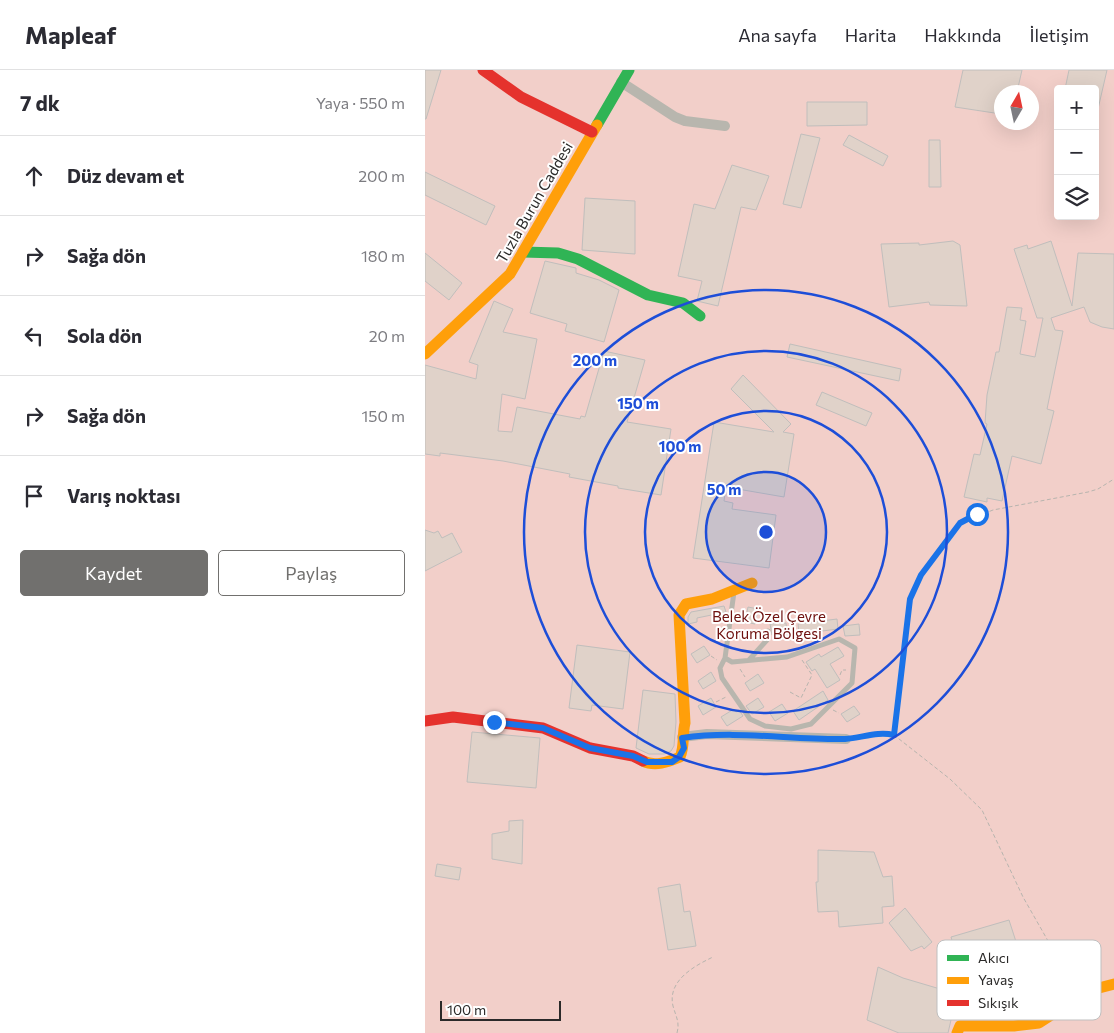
<!DOCTYPE html>
<html lang="tr">
<meta charset="utf-8">
<style>
body{margin:0;font-family:Commissioner,sans-serif;background:#f7f7f7;color:#2b2b33}
.controls{position:absolute;right:15px;top:15px;display:grid;overflow:hidden;border-radius:5px;box-shadow:0 5px 20px #0002}
.controls button{width:45px;height:45px;display:grid;place-items:center;padding:0;border:0;border-bottom:1px solid #e1e1e2;background:#fff;color:#2b2b33;font:25px sans-serif}
.compass{position:absolute;left:569px;top:15px;width:45px;height:45px;border-radius:50%;background:#fff;box-shadow:0 5px 20px #0002;rotate:9deg}
.scale{position:absolute;left:15px;bottom:12px;width:121px;box-sizing:border-box;padding-left:5px;border:2px solid #2b2a29;border-top:0;font-size:14px;line-height:18px;white-space:nowrap;color:#2b2a29;-webkit-text-stroke:4px #fff;paint-order:stroke}
.stop{position:absolute;width:15px;height:15px;margin:-11px;border:4px solid #1a73e8;border-radius:50%;background:#fff}
.stop.end{background:#1a73e8;border-color:#fff;box-shadow:0 1px 5px #0008}
.list{margin:0;padding:0;list-style:none}
h2{display:flex;justify-content:space-between;align-items:center;height:65px;margin:0;padding:0 20px;font-size:21px}
h2 small{font-size:16px;font-weight:400;color:#7c7c81}
.list li{display:grid;grid-template-columns:32px 1fr auto;gap:15px;align-items:center;box-sizing:border-box;height:80px;padding:0 20px;border-top:1px solid #e1e1e2}
.list b{display:block;font-size:19px;white-space:nowrap}
.list em{font-size:16px;font-style:normal;color:#7c7c81}
.actions{display:flex;gap:10px;padding:15px 20px}
.actions a{flex:1;padding:11px 0;border:1px solid #71706e;border-radius:5px;text-align:center;font-size:18px;color:#71706e}
.actions .main{background:#71706e;color:#fff}
.icon{flex:none;width:28px;height:28px;fill:none;stroke:currentColor;stroke-width:2;stroke-linecap:round;stroke-linejoin:round}
.map{position:relative;flex:none;width:689px;height:963px;overflow:hidden}
header{display:flex;align-items:center;gap:30px;box-sizing:border-box;height:70px;padding:0 25px;background:#fff;border-bottom:1px solid #e1e1e2}
header strong{font-size:24px}
nav{display:flex;gap:28px;margin-inline-start:auto;font-size:18px}
main{display:flex}
aside{flex:1;background:#fff}
.map>svg:first-child{display:block}
.green{fill:#f2cfc9;fill-rule:evenodd}
.building{fill:#e0d2c9;stroke:#c0bebc}
.lines{fill:none;stroke-linecap:round;stroke-linejoin:round}
.path{stroke:#b7b4ae;stroke-width:1;stroke-dasharray:4 2.5;stroke-linecap:butt}
.lane{stroke:#b8b6ae;stroke-width:5}
.street{stroke:#b8b6ae;stroke-width:10}
.fast{stroke:#30b455;stroke-width:11}
.slow{stroke:#ff9f0a;stroke-width:11}
.jam{stroke:#e5322d;stroke-width:11}
.route{stroke:#1a73e8;stroke-width:6}
.ring{fill:none;stroke:#1d4ed8;stroke-width:2.5}
.labels{text-anchor:middle;dominant-baseline:central;stroke-width:4;stroke-linejoin:round;paint-order:stroke}
.street-label{font-size:15px;fill:#2b2a29;stroke:#fff}
.park-label{font-size:15px;fill:#6e100e;stroke:#fff}
.key{fill:#fff;stroke:#bfbfbf;stroke-width:1}
.key-label{font-size:14px;fill:#2b2a29}
.centre{fill:#1d4ed8;stroke:#fff;stroke-width:2.5}
.ring-label{font-size:15px;text-anchor:middle;font-weight:bold;fill:#1d4ed8;stroke:#fff;stroke-width:4;stroke-linejoin:round;paint-order:stroke}
</style>
<header>
<strong>Mapleaf</strong>
<nav><a>Ana sayfa</a><a>Harita</a><a>Hakkında</a><a>İletişim</a></nav>
</header>
<main>
<aside>
<h2>7 dk<small>Yaya · 550 m</small></h2>
<ul class="list">
<li><svg class="icon" aria-label="ahead" viewBox="0 0 24 24"><path d="M12 20V5M6 11l6-6 6 6"/></svg><div><b>Düz devam et</b></div><em>200 m</em></li>
<li><svg class="icon" aria-label="right" viewBox="0 0 24 24"><path d="M7 20v-9h11M14 6l5 5-5 5"/></svg><div><b>Sağa dön</b></div><em>180 m</em></li>
<li><svg class="icon" aria-label="left" viewBox="0 0 24 24"><path d="M17 20v-9H6M10 6l-5 5 5 5"/></svg><div><b>Sola dön</b></div><em>20 m</em></li>
<li><svg class="icon" aria-label="right" viewBox="0 0 24 24"><path d="M7 20v-9h11M14 6l5 5-5 5"/></svg><div><b>Sağa dön</b></div><em>150 m</em></li>
<li><svg class="icon" aria-label="arrive" viewBox="0 0 24 24"><path d="M6 21V4h12l-3 4 3 4H6"/></svg><div><b>Varış noktası</b></div></li>
</ul>
<div class="actions"><a class="main">Kaydet</a><a>Paylaş</a></div>
</aside>
<div class="map">
<svg width="689" height="963" viewBox="0 0 689 963">
<rect width="100%" height="100%" fill="#f3f1ee"/>
<path class="green" d="M0,0H689V963H0ZM633,19H670V146H633ZM576,22H606V52H576Z"/>
<path class="building" d="M0,0H16L1,49H0Z
M538,0H597L592,22H576V44L530,37Z
M644,0H682L673,39H670V19H640Z
M382,32H442V55L382,56Z
M376,64L395,68L376,138L358,134Z
M424,65L463,86L458,96L418,75Z
M504,70H515L516,117H504Z
M307,95L344,106L331,140L316,137L293,236L272,231L277,211L253,206L269,134L290,139Z
M0,102L70,136L61,155L0,125Z
M160,128L210,131V184L157,180Z
M528,171L535,175L542,236L505,235L504,232L464,237L456,174L494,173V175Z
M626,171L647,236L653,183L689,184V259L677,257L665,252L659,237L626,248L630,260L638,261L622,339L629,341L616,394L587,386L577,431L562,428V432L539,427L549,384L555,385L562,354L560,353L562,325L571,282H574L582,237L597,238L595,250L601,251L595,284L610,287L618,248H612L589,179L602,175L603,179Z
M0,183L37,213L24,230L0,211Z
M120,191L151,198V203L174,210L194,220L179,272L140,261L142,254L105,243Z
M69,231L88,239L78,262L112,269L100,329L77,324L73,361L87,362L92,337L155,349L156,346L160,347L179,281L220,290L202,352L246,359L236,425L193,418V416L144,407L145,404L78,391L15,383V386L0,384V295L51,309L53,295L44,292Z
M365,274L476,299L474,311L362,287Z
M318,305L366,354L358,362L369,364L359,427L301,417L299,431L308,433L307,439L351,445L344,498L268,488L289,352L349,362L306,319Z
M397,322L447,343L441,356L391,335Z
M0,460L9,463L13,461L17,468L27,463L37,482L0,501Z
M299,536L301,542L272,548V552L263,554V547L266,542Z
M323,537L333,539L330,554L320,552Z
M412,549L413,559L374,564L373,554Z
M361,553L362,563L347,565L345,554Z
M434,554L435,565L420,566L418,556Z
M152,575L205,582L198,639L167,635L166,641L144,638Z
M279,576L285,585L272,593L266,584Z
M413,577L419,586L405,594L415,610L402,618L390,599L387,601L381,592L394,584L396,587Z
M286,602L291,611L278,619L273,611Z
M333,604L339,613L325,621L320,613Z
M218,620L250,624L251,652L249,676L246,681L239,684H224L211,678Z
M398,621L403,630L374,650L368,641Z
M286,628L291,637L278,645L273,636Z
M333,628L339,637L327,644L321,636Z
M357,634L363,643L350,651L344,642Z
M429,636L435,644L422,652L416,644Z
M309,639L311,642L314,640L318,646L302,656L296,647Z
M47,662L115,668L111,718L42,712Z
M98,750L97,794L67,789V764L84,761V751Z
M393,780L449,782L458,807L467,806L469,836L457,837L458,853L414,857L413,841L393,842L391,812H393Z
M12,794L36,798L34,810L10,806Z
M255,814L259,842L265,841L271,876L243,880L233,818Z
M480,838L507,872L499,879L497,876L486,881L464,853Z
M584,850L595,884H606V945L538,947L537,902H561V887L534,895L526,867Z
M453,897L478,908L532,924L523,963H474L442,950Z"/>
<g class="lines">
<path class="path" d="M286,586L292,590
M315,599L320,607
M415,605L417,600H421
M365,622L376,628L387,605L377,590
M291,632L301,627
M408,640L414,643
M469,665L485,529L497,505L535,453L568,440L663,422L673,419L689,409
M430,667L459,663L469,665L525,709L557,740L598,827L643,906L645,914
M252,963C255,952 251,947 248,936C242,911 269,896 288,887"/>
<path class="lane" d="M300,588L307,592L362,587L414,569L430,578L427,613L386,654L366,659L340,656L325,649L297,608L295,598L300,588L309,522
M324,590L342,570L343,561"/>
<path class="street" d="M196,12L250,47L260,51L300,56
M257,667L282,664L421,669"/>
<path class="fast" d="M172,55L204,0
M98,182L133,183L153,189L223,225L258,233L275,246"/>
<path class="slow" d="M0,284L85,204L172,55
M218,691C230,697 243,692 255,687C260,676 257,665 260,653L254,545L261,534L287,529L327,513
M532,963L535,956H589L614,953L631,942L647,925L689,914"/>
<path class="jam" d="M58,0L96,27L167,62
M0,651L28,647L118,658L165,678L208,686L218,691"/>
</g>
<g class="lines">
<path class="route" d="M69,652L118,658L165,678L208,686L222,692H247L254,687L259,678L257,668C311,660 366,670 420,669C437,668 452,661 469,665L485,529L496,505L535,453L552,444"/>
</g>
<circle cx="341" cy="462" r="60" fill="#1d4ed8" fill-opacity=".12"/>
<g class="ring">
<circle cx="341" cy="462" r="60"/>
<circle cx="341" cy="462" r="121"/>
<circle cx="341" cy="462" r="181"/>
<circle cx="341" cy="462" r="242"/>
</g>
<g class="labels">
<g class="street-label">
<text transform="translate(109 132) rotate(-60)">Tuzla Burun Caddesi</text>
</g>
<g class="park-label">
<text x="344" y="546">Belek Özel Çevre<tspan x="344" dy="17">Koruma Bölgesi</tspan></text>
</g>
</g>
<rect x="512" y="870" width="164" height="80" rx="8" class="key"/>
<rect x="522" y="885" width="22" height="6" fill="#30b455"/>
<rect x="522" y="907" width="22" height="7" fill="#ff9f0a"/>
<rect x="522" y="930" width="22" height="6" fill="#e5322d"/>
<g class="key-label">
<text x="553" y="893">Akıcı</text>
<text x="553" y="915">Yavaş</text>
<text x="553" y="938">Sıkışık</text>
</g>
<circle cx="341" cy="462" r="8" class="centre"/>
<g class="ring-label">
<text x="170" y="296">200 m</text>
<text x="213" y="339">150 m</text>
<text x="255" y="382">100 m</text>
<text x="299" y="425">50 m</text>
</g>
</svg>
<div class="controls">
<button>+</button>
<button>−</button>
<button><svg class="icon" aria-label="layers" viewBox="0 0 24 24"><path d="M12 4l9 5-9 5-9-5zM3 14l9 5 9-5"/></svg></button>
</div>
<svg class="compass" viewBox="-18 -18 36 36"><path d="M0-13l5 13h-10z" fill="#e53935"/><path d="M0 13l5-13h-10z" fill="#7c7c81"/></svg>
<div class="scale">100 m</div>
<div class="stop" style="left:552px;top:444px"></div>
<div class="stop end" style="left:69px;top:652px"></div>
</div>
</main>
